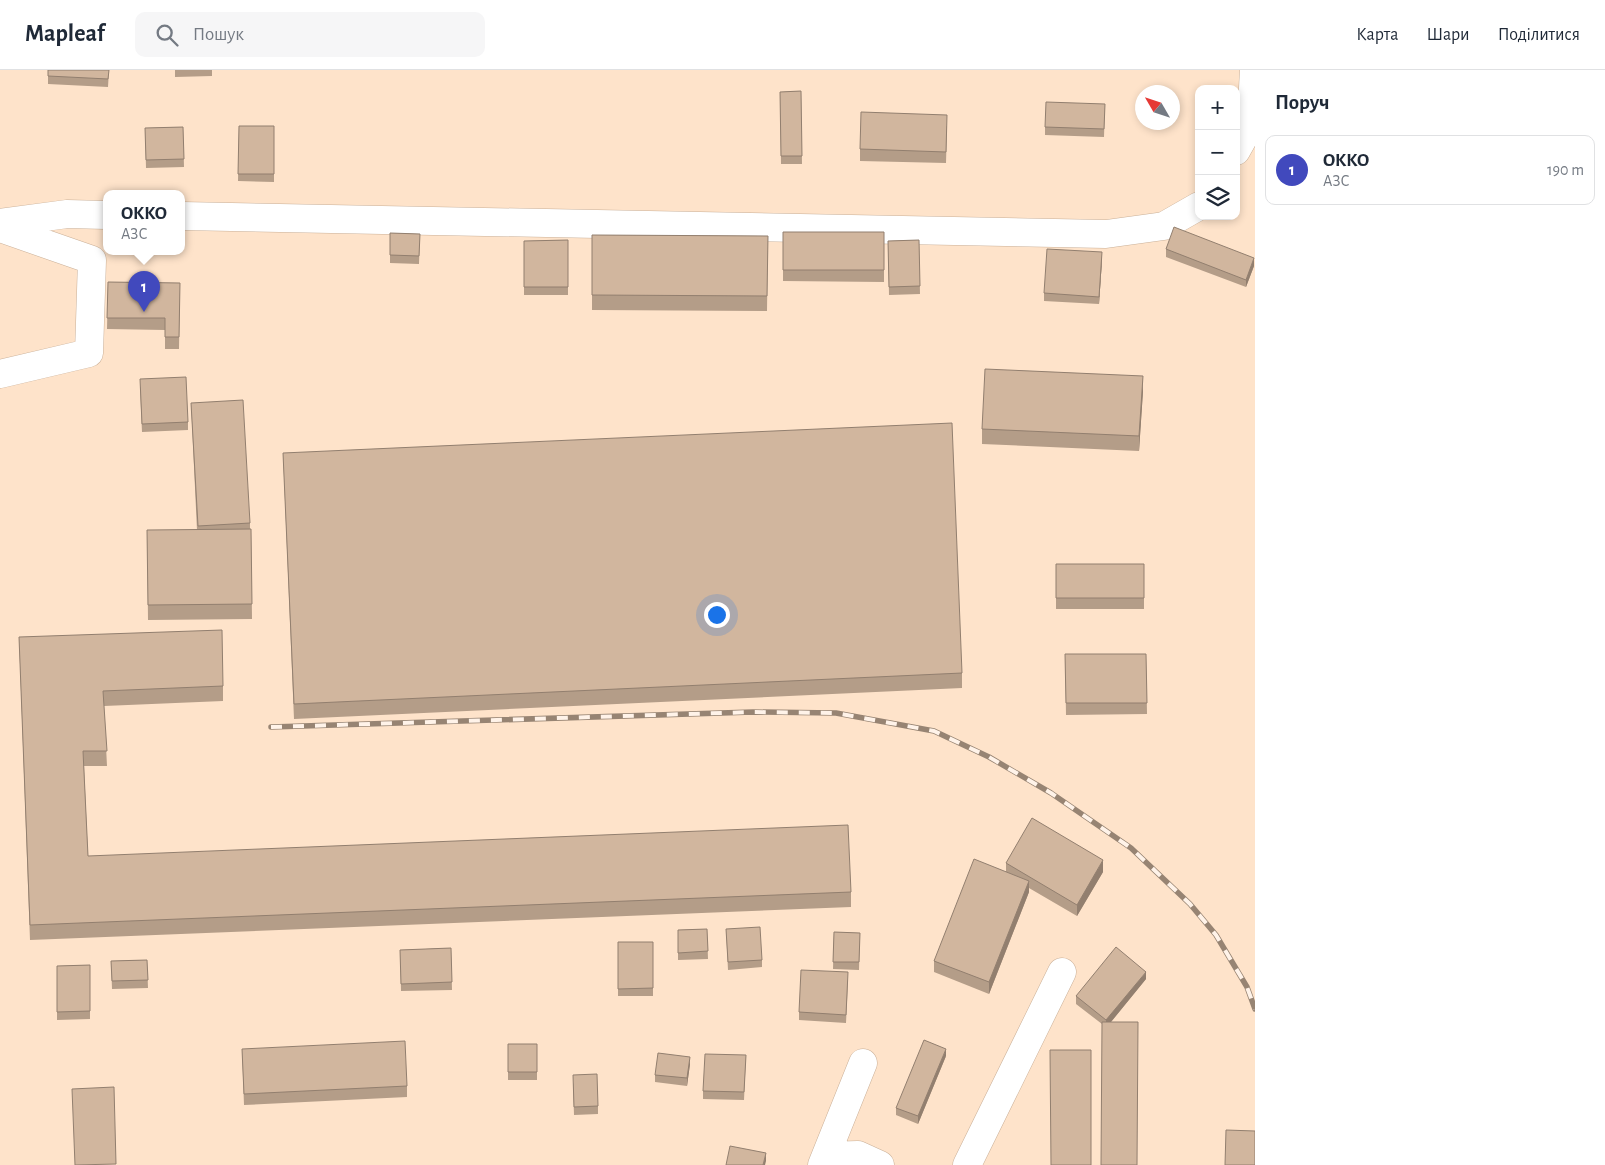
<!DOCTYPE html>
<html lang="uk">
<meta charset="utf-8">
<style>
body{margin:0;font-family:"Alegreya Sans",sans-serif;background:#f6f6f7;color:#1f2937}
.controls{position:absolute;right:15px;top:15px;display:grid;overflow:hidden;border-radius:10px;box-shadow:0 2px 8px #0003}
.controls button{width:45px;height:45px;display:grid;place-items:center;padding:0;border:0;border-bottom:1px solid #e0e1e3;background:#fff;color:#1f2937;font:25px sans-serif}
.compass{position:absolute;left:1135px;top:15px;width:45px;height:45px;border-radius:50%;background:#fff;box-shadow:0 2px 8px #0003;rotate:309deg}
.you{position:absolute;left:716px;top:544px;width:18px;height:18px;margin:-12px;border:4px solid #fff;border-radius:50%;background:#1a73e8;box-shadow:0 0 0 8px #1a73e833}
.badge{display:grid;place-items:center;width:32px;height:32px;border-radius:50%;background:#4149bd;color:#fff;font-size:16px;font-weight:700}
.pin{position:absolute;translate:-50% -41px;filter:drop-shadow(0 1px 2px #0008)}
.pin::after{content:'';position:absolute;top:26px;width:18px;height:15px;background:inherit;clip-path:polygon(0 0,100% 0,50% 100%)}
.popup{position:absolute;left:103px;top:120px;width:82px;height:65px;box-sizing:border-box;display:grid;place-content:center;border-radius:10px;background:#fff;filter:drop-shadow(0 1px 4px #0005);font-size:16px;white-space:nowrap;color:#747a83}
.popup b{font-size:19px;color:#1f2937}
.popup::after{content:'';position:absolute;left:50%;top:100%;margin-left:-10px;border:10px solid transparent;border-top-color:#fff}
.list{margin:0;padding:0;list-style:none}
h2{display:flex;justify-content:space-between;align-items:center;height:65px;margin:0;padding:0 20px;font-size:21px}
h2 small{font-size:16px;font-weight:400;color:#747a83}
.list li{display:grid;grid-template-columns:32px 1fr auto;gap:15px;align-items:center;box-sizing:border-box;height:70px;margin:0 10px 10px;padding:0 10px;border:1px solid #e0e1e3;border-radius:10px}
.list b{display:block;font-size:19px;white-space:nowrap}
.list p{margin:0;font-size:16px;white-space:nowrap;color:#747a83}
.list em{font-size:16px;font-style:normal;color:#747a83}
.icon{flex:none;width:28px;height:28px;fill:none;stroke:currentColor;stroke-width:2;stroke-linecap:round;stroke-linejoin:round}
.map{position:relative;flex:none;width:1255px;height:1095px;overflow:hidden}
header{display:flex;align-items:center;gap:30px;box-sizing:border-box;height:70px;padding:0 25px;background:#fff;border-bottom:1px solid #e0e1e3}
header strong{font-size:24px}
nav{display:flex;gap:28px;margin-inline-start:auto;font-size:18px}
.search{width:350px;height:45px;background:#f6f6f7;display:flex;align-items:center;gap:12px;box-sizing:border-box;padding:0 18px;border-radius:10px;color:#747a83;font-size:19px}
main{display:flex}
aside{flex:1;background:#fff}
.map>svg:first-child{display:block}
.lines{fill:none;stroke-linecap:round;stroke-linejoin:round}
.minor-casing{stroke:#cab098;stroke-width:29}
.minor{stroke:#fff;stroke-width:28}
.rail-casing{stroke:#978473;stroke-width:5.5}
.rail{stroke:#fff3e9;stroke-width:4;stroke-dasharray:11;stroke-linecap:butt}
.wall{fill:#b49d88}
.shaded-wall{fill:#927f6f}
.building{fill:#d1b69e;stroke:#927f6f}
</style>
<header>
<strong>Mapleaf</strong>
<div class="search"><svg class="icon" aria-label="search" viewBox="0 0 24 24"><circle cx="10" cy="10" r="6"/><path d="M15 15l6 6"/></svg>Пошук</div>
<nav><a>Карта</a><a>Шари</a><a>Поділитися</a></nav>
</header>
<main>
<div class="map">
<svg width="1255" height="1095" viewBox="0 0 1255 1095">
<rect width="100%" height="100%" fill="#fee3ca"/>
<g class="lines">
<defs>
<path id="minor" d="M1236,81L1251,54L1254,0
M182,146L1106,164L1164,156L1199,136
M0,153L67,144L106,145
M0,158L92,190L89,283L0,304
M826,1086L858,1085L880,1095
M822,1095L863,993
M967,1095L1062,902"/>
</defs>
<use href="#minor" class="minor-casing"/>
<use href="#minor" class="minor"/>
<defs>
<path id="rail" d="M271,657L753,642L836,643L934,661L989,687L1051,723L1131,778L1190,834L1216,865L1247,917L1255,939"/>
</defs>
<use href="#rail" class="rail-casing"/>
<use href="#rail" class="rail"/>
</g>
<path class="wall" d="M48,0H109L108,17L48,14Z
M175,0H212V6L175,7Z
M801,21L802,94H781L780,22Z
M1105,34L1104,67L1045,65V57Z
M239,56H274V112L238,111Z
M947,56L946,93L860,91V79Z
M183,57L184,97L146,98L145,58Z
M783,162H884V212L783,211Z
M390,163L420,164L419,194L390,193Z
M592,165L768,166L767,241L592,240Z
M568,170V225H524V171Z
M919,170L920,224L889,225L888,171Z
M1166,179L1254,196L1246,217L1166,187Z
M1102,190L1099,234L1044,231V223Z
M108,212L180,213L179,279H165V260L107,259Z
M140,317L188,352V360L142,362Z
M1143,321L1139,381L982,374V359Z
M191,333L250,453V459H251L252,549L148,550L147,460H197Z
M283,383L962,603V618L294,649Z
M1056,494H1144V539H1056Z
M19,567L223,616V631L104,636L107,696H84L88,786L851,822V837L30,870Z
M1065,584H1146L1147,644L1066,645Z
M1006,793L1103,802L1077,846L1029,818V822L989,924L934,902V891L1006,801Z
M707,859L708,889L678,890V860Z
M726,859L762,890V897L728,900Z
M834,862L860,863L859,900L833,899Z
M618,872H653V926H618Z
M451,878L452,920L401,921L400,880Z
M147,890L148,918L112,919L111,891Z
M90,895V949L57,950V896Z
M1146,909L1111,952L1102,954L1076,934V926Z
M848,910L846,953L799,950V942Z
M508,974H537V1010H508Z
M242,979L407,1016V1027L244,1035Z
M746,985L744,1030L703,1029V1021Z
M946,986L918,1054L896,1045V1038Z
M690,994L687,1016L655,1012V1005Z
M573,1013L598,1036V1044L574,1045Z"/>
<path class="shaded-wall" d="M1102,182V190L1099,234V227Z
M1254,188V196L1246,217V210Z
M1143,306V321L1139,381V366Z
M1103,790V802L1077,846V835Z
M1029,811V822L989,924V912Z
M1146,902V909L1106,958V950Z
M946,979V986L918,1054V1046Z
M690,987V994L687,1016V1008Z
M766,1083V1091L765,1095H763Z"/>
<path class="building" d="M48,0H109L108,9L48,6Z
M801,21L802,86H781L780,22Z
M1046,32L1105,34L1104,59L1045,57Z
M861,42L947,45L946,82L860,79Z
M239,56H274V104H238Z
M183,57L184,89L146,90L145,58Z
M1174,157L1254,188L1246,210L1166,179Z
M783,162H884V200H783Z
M390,163L420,164L419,186L390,185Z
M592,165L768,166L767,226L592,225Z
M568,170V217H524V171Z
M919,170L920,216L889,217L888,171Z
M1047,179L1102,182L1099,227L1044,223Z
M108,212L180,213L179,267H165V248H107Z
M985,299L1143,306L1139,366L982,359Z
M186,307L188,352L142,354L140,309Z
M243,330L250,453L198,456L191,333Z
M952,353L962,603L294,634L283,383Z
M251,459L252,534L148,535L147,460Z
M1056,494H1144V528H1056Z
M222,560L223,616L103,621L107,681H83L88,786L848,755L851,822L30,855L19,567Z
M1065,584H1146L1147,633H1066Z
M1032,748L1103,790L1077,835L1006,793Z
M974,789L1029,811L989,912L934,891Z
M760,857L762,890L728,892L726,859Z
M707,859L708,881L678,883V860Z
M834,862L860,863L859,892H833Z
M618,872H653V918L618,919Z
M1116,877L1146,902L1106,950L1076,926Z
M451,878L452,912L401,914L400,880Z
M147,890L148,910L112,911L111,891Z
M90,895V941L57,942V896Z
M801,900L848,902L846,945L799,942Z
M1102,952H1138L1137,1095H1101Z
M924,970L946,979L918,1046L896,1038Z
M405,971L407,1016L244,1024L242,979Z
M508,974H537V1002H508Z
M1050,980H1091V1095H1051Z
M658,983L690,987L687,1008L655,1005Z
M705,984L746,985L744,1022L703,1021Z
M597,1004L598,1036L574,1037L573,1005Z
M114,1017L116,1094L75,1095L72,1019Z
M1226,1060L1255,1061V1095H1225Z
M730,1076L766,1083L763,1095H726Z"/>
</svg>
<div class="controls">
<button>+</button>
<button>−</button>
<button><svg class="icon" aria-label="layers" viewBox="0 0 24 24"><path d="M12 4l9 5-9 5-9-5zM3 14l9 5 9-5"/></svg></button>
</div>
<svg class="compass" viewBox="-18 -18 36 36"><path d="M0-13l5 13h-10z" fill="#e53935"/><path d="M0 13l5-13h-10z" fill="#747a83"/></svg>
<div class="you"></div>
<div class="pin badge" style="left:144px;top:242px">1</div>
<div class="popup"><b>OKKO</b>АЗС</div>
</div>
<aside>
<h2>Поруч<small></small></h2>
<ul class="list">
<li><span class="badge">1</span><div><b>OKKO</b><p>АЗС</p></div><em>190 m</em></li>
</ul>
</aside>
</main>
